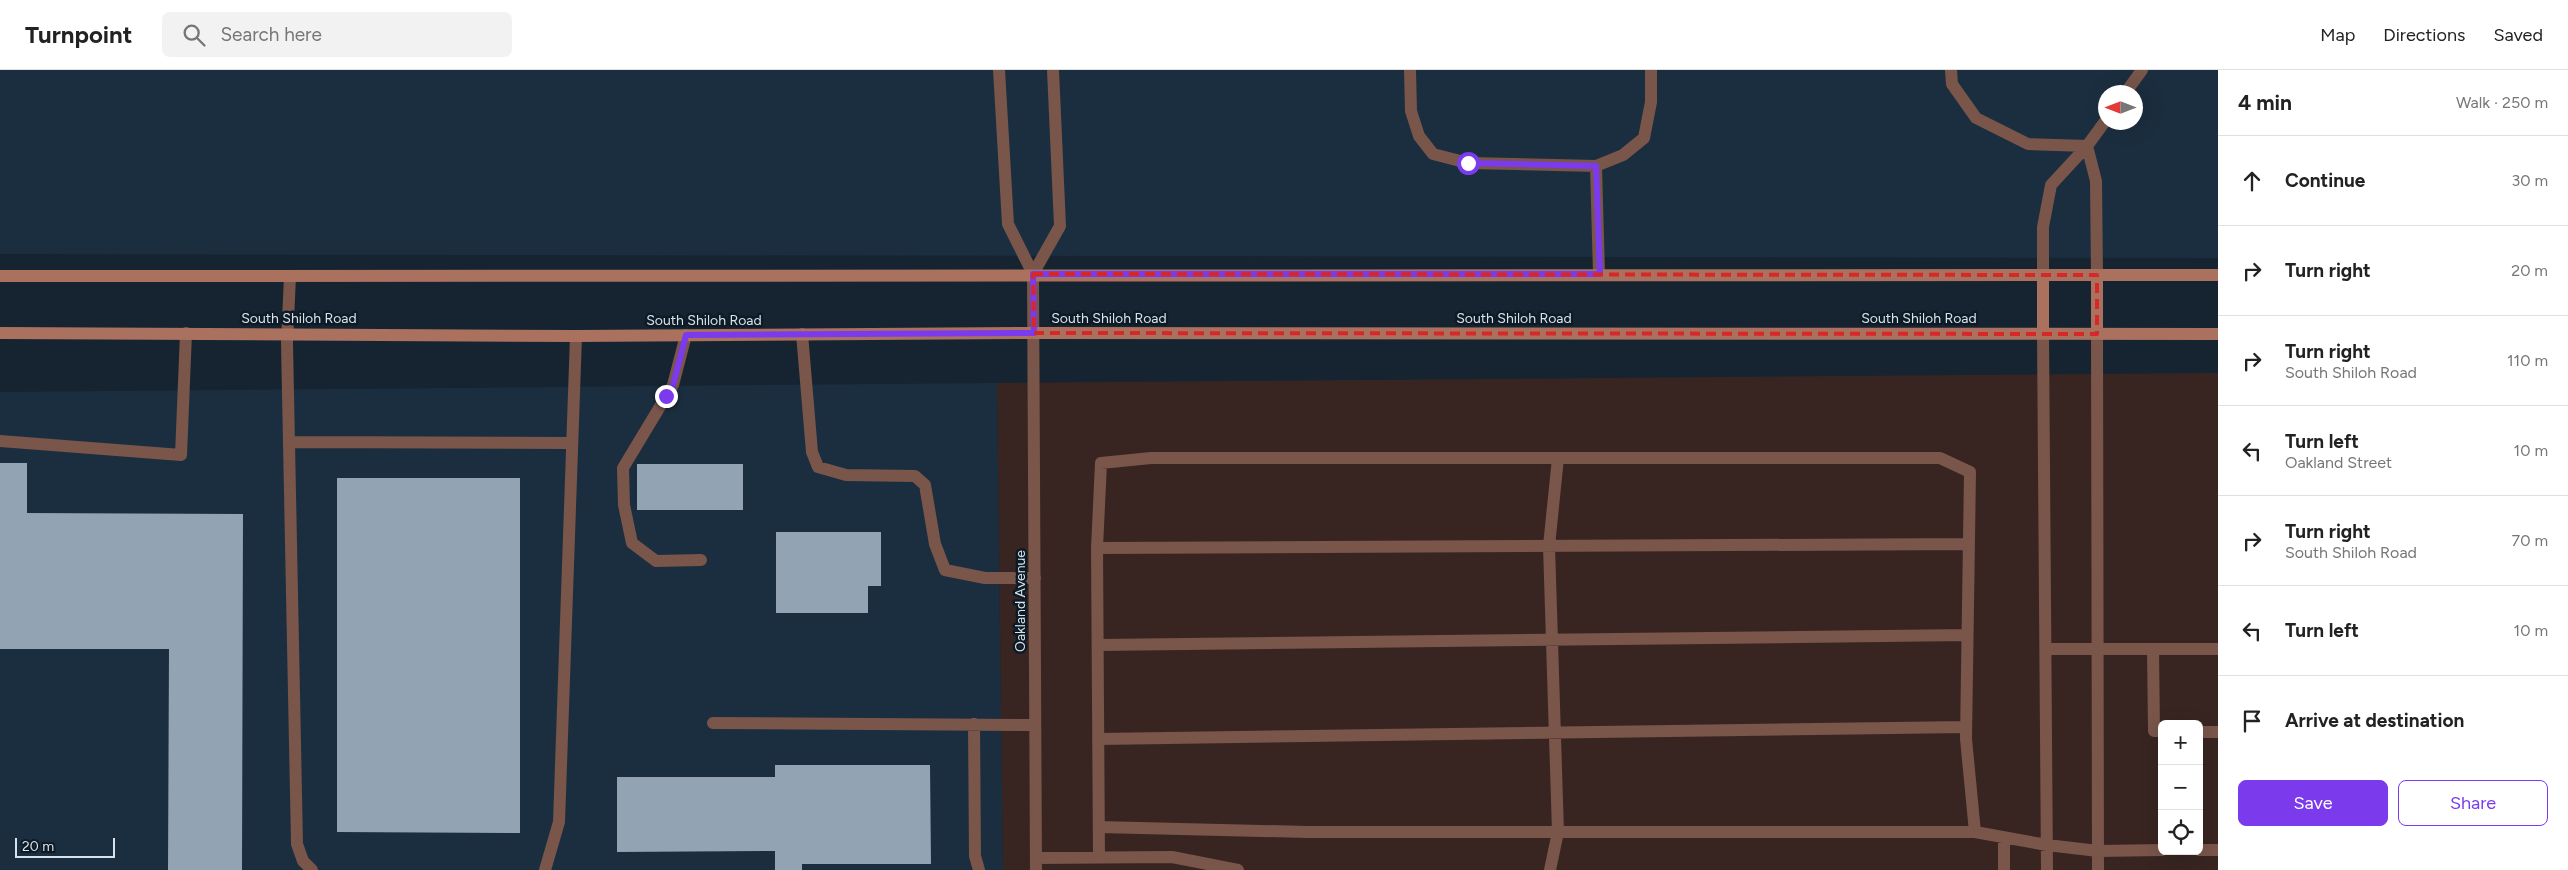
<!DOCTYPE html>
<meta charset="utf-8">
<style>
body{margin:0;font-family:Figtree,sans-serif;background:#f2f2f2;color:#222}
.controls{position:absolute;right:15px;bottom:15px;display:grid;overflow:hidden;border-radius:8px;box-shadow:0 5px 20px #0002}
.controls button{width:45px;height:45px;display:grid;place-items:center;padding:0;border:0;border-bottom:1px solid #e0e0e0;background:#fff;color:#222;font:25px sans-serif}
.compass{position:absolute;left:2098px;top:15px;width:45px;height:45px;border-radius:50%;background:#fff;box-shadow:0 5px 20px #0002;rotate:270deg}
.scale{position:absolute;left:15px;bottom:12px;width:100px;box-sizing:border-box;padding-left:5px;border:2px solid #d8e2ea;border-top:0;font-size:14px;line-height:18px;white-space:nowrap;color:#d8e2ea;-webkit-text-stroke:4px #0d1b27;paint-order:stroke}
.stop{position:absolute;width:15px;height:15px;margin:-11px;border:4px solid #7c3aed;border-radius:50%;background:#fff}
.stop.end{background:#7c3aed;border-color:#fff;box-shadow:0 1px 5px #0008}
.list{margin:0;padding:0;list-style:none}
h2{display:flex;justify-content:space-between;align-items:center;height:65px;margin:0;padding:0 20px;font-size:21px}
h2 small{font-size:16px;font-weight:400;color:#767676}
.list li{display:grid;grid-template-columns:32px 1fr auto;gap:15px;align-items:center;box-sizing:border-box;height:90px;padding:0 20px;border-top:1px solid #e0e0e0}
.list b{display:block;font-size:19px;white-space:nowrap}
.list p{margin:0;font-size:16px;white-space:nowrap;color:#767676}
.list em{font-size:16px;font-style:normal;color:#767676}
.actions{display:flex;gap:10px;padding:15px 20px}
.actions a{flex:1;padding:11px 0;border:1px solid #7c3aed;border-radius:8px;text-align:center;font-size:18px;color:#7c3aed}
.actions .main{background:#7c3aed;color:#fff}
.icon{flex:none;width:28px;height:28px;fill:none;stroke:currentColor;stroke-width:2;stroke-linecap:round;stroke-linejoin:round}
.map{position:relative;flex:none;width:2218px;height:800px;overflow:hidden}
header{display:flex;align-items:center;gap:30px;box-sizing:border-box;height:70px;padding:0 25px;background:#fff;border-bottom:1px solid #e0e0e0}
header strong{font-size:24px}
nav{display:flex;gap:28px;margin-inline-start:auto;font-size:18px}
.search{width:350px;height:45px;background:#f2f2f2;display:flex;align-items:center;gap:12px;box-sizing:border-box;padding:0 18px;border-radius:8px;color:#767676;font-size:19px}
main{display:flex}
aside{flex:1;background:#fff}
.map>svg:first-child{display:block}
.built{fill:#1b2e3f;fill-rule:evenodd}
.industrial{fill:#382521;fill-rule:evenodd}
.building{fill:#92a3b3}
.lines{fill:none;stroke-linecap:round;stroke-linejoin:round}
.lane{stroke:#79554a;stroke-width:12}
.street{stroke:#79554a;stroke-width:12}
.secondary{stroke:#aa715f;stroke-width:12}
.route{stroke:#7c3aed;stroke-width:6}
.marked{fill:none;stroke:#d62828;stroke-width:4;stroke-dasharray:10 6;stroke-linejoin:round}
.labels{text-anchor:middle;dominant-baseline:central;stroke-width:5;stroke-linejoin:round;paint-order:stroke}
.street-label{font-size:14px;fill:#d8e2ea;stroke:#0d1b27}
</style>
<header>
<strong>Turnpoint</strong>
<div class="search"><svg class="icon" aria-label="search" viewBox="0 0 24 24"><circle cx="10" cy="10" r="6"/><path d="M15 15l6 6"/></svg>Search here</div>
<nav><a>Map</a><a>Directions</a><a>Saved</a></nav>
</header>
<main>
<div class="map">
<svg width="2218" height="800" viewBox="0 0 2218 800">
<rect width="100%" height="100%" fill="#162431"/>
<path class="built" d="M0,0H2218V188L0,184ZM2106,22H2136V52H2106Z
M997,313L1003,800H0V322Z"/>
<path class="industrial" d="M2218,303V800H1003L997,313ZM2162,654H2199V781H2162Z"/>
<path class="building" d="M0,393H27V443L243,444L242,800H168L169,579H0Z
M637,394H743V440H637Z
M337,408H520V763L337,762Z
M776,462H881V516H868V543H776Z
M775,695H930L931,794H802V800H775V781L617,782V707H775Z"/>
<g class="lines">
<path class="lane" d="M999,0L1008,154L1033,204
M1410,0L1411,41L1419,66L1433,84L1468,93L1596,96L1623,85L1644,68L1651,32V0
M1951,0L1952,14L1976,48L2028,74L2087,76
M2126,22L2142,0
M2087,76L2096,111L2097,205
M1596,96L1599,204
M1033,204L1060,156L1053,0
M2043,205V157L2051,115L2087,76L2106,50
M290,206L287,273L297,774L303,791L312,800
M2043,263L2047,800
M802,264L812,382L818,397L846,405L915,406L925,415L935,474L945,500L985,508H1035
M2097,264L2098,800
M686,265L673,315L623,398L624,435L632,473L656,491L701,490
M0,371L181,385L186,263
M290,372L572,373
M1097,478L1969,474
M1098,575L1967,565
M2046,579H2218
M2153,579L2154,661H2162
M713,653L1035,655
M974,654L975,786L979,800
M2199,662H2218
M1098,669L1966,657
M1099,757L1307,762H1975
M2199,780H2218
M1036,788L1172,787L1238,800
M1099,788L1097,478L1101,393L1151,388H1940L1970,402L1966,669L1975,762L2047,775L2098,781L2162,780
M545,800L559,752L576,266
M1550,800L1558,762L1549,476L1558,388
M2004,800V768"/>
<path class="street" d="M1033,204L1036,800"/>
<path class="secondary" d="M2043,205V263
M0,206L2218,205
M0,263L576,266L1034,263L2218,264
M2097,264V205"/>
</g>
<g class="lines">
<path class="route" d="M666,326L673,315L686,265L1034,263L1033,204H1600L1596,96L1468,93"/>
</g>
<path class="marked" d="M1033,204L2097,205V264L1034,263Z"/>
<g class="labels">
<g class="street-label">
<text x="299" y="248">South Shiloh Road</text>
<text x="1109" y="248">South Shiloh Road</text>
<text x="1514" y="248">South Shiloh Road</text>
<text x="1919" y="248">South Shiloh Road</text>
<text x="704" y="250">South Shiloh Road</text>
<text transform="translate(1020 531) rotate(-90)">Oakland Avenue</text>
</g>
</g>
</svg>
<div class="controls">
<button>+</button>
<button>−</button>
<button><svg class="icon" aria-label="locate" viewBox="0 0 24 24"><circle cx="12" cy="12" r="6"/><path d="M12 2v4M12 18v4M2 12h4M18 12h4"/></svg></button>
</div>
<svg class="compass" viewBox="-18 -18 36 36"><path d="M0-13l5 13h-10z" fill="#e53935"/><path d="M0 13l5-13h-10z" fill="#767676"/></svg>
<div class="scale">20 m</div>
<div class="stop" style="left:1468px;top:93px"></div>
<div class="stop end" style="left:666px;top:326px"></div>
</div>
<aside>
<h2>4 min<small>Walk · 250 m</small></h2>
<ul class="list">
<li><svg class="icon" aria-label="ahead" viewBox="0 0 24 24"><path d="M12 20V5M6 11l6-6 6 6"/></svg><div><b>Continue</b></div><em>30 m</em></li>
<li><svg class="icon" aria-label="right" viewBox="0 0 24 24"><path d="M7 20v-9h11M14 6l5 5-5 5"/></svg><div><b>Turn right</b></div><em>20 m</em></li>
<li><svg class="icon" aria-label="right" viewBox="0 0 24 24"><path d="M7 20v-9h11M14 6l5 5-5 5"/></svg><div><b>Turn right</b><p>South Shiloh Road</p></div><em>110 m</em></li>
<li><svg class="icon" aria-label="left" viewBox="0 0 24 24"><path d="M17 20v-9H6M10 6l-5 5 5 5"/></svg><div><b>Turn left</b><p>Oakland Street</p></div><em>10 m</em></li>
<li><svg class="icon" aria-label="right" viewBox="0 0 24 24"><path d="M7 20v-9h11M14 6l5 5-5 5"/></svg><div><b>Turn right</b><p>South Shiloh Road</p></div><em>70 m</em></li>
<li><svg class="icon" aria-label="left" viewBox="0 0 24 24"><path d="M17 20v-9H6M10 6l-5 5 5 5"/></svg><div><b>Turn left</b></div><em>10 m</em></li>
<li><svg class="icon" aria-label="arrive" viewBox="0 0 24 24"><path d="M6 21V4h12l-3 4 3 4H6"/></svg><div><b>Arrive at destination</b></div></li>
</ul>
<div class="actions"><a class="main">Save</a><a>Share</a></div>
</aside>
</main>
